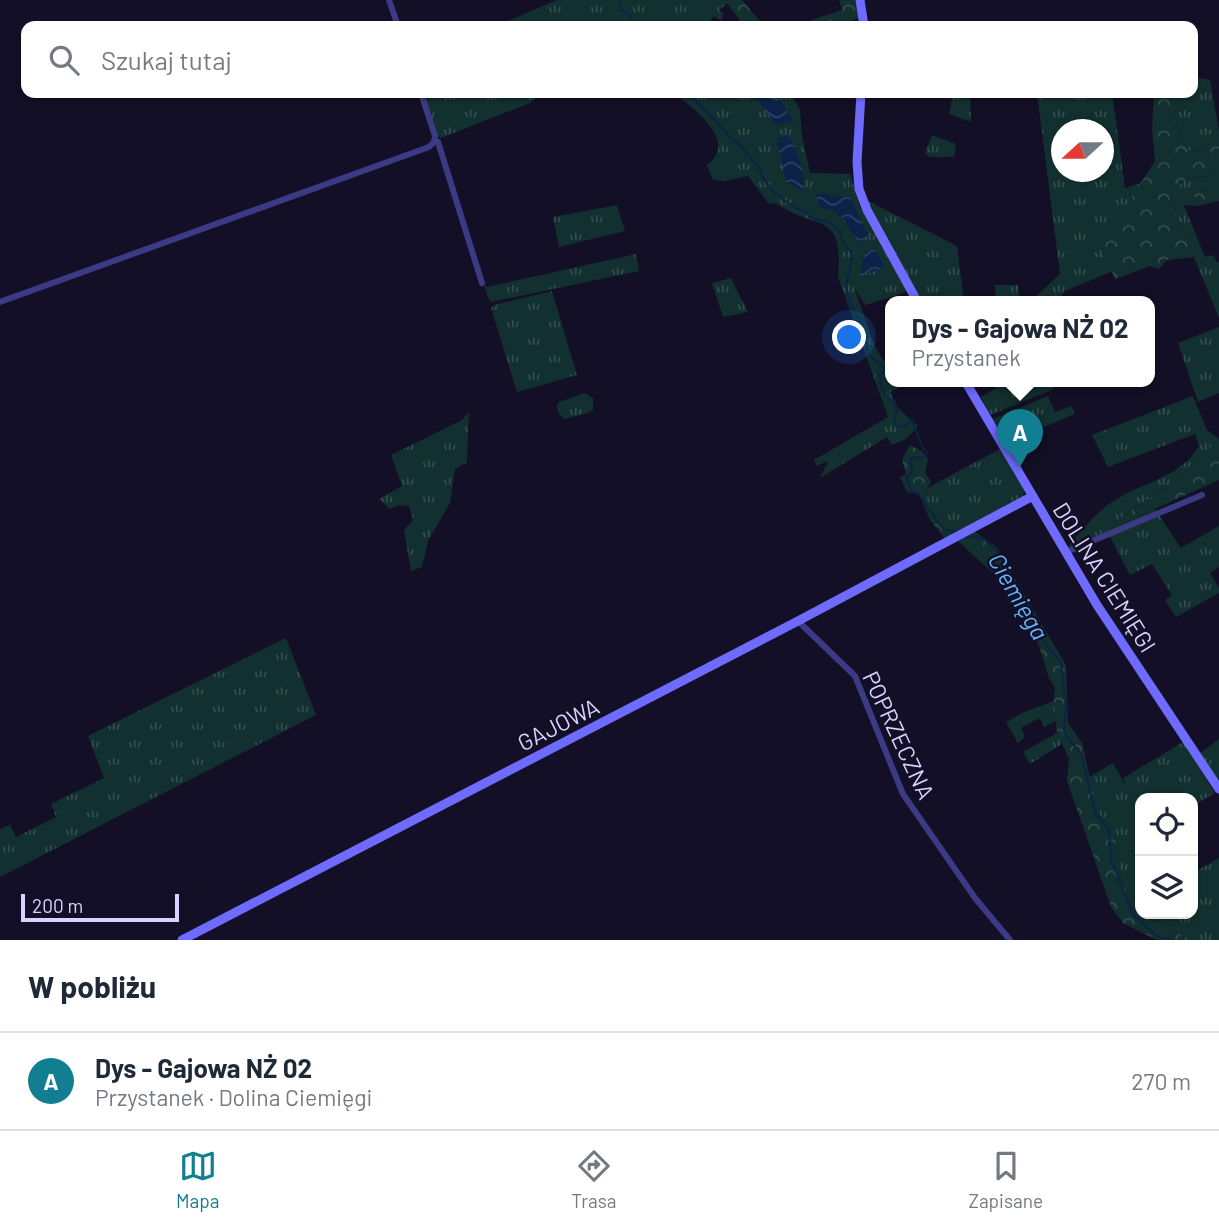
<!DOCTYPE html>
<html lang="pl">
<meta charset="utf-8">
<style>
body{margin:0;font-family:Barlow,sans-serif;background:#f2f2f3;color:#1f2937}
.controls{position:absolute;right:21px;bottom:21px;display:grid;overflow:hidden;border-radius:14px;box-shadow:0 2px 5px #0004}
.controls button{width:63px;height:63px;display:grid;place-items:center;padding:0;border:0;border-bottom:2px solid #e0e1e3;background:#fff;color:#1f2937;font:35px sans-serif}
.compass{position:absolute;left:1051px;top:119px;width:63px;height:63px;border-radius:50%;background:#fff;box-shadow:0 2px 5px #0004;rotate:249deg}
.scale{position:absolute;left:21px;bottom:18px;width:158px;box-sizing:border-box;padding-left:7px;border:4px solid #d9d4ff;border-top:0;font-size:19px;line-height:24px;white-space:nowrap;color:#d9d4ff;-webkit-text-stroke:5px #130f26;paint-order:stroke}
.you{position:absolute;left:850px;top:338px;width:24px;height:24px;margin:-18px;border:5px solid #fff;border-radius:50%;background:#1a73e8;box-shadow:0 0 0 10px #1a73e833}
.badge{display:grid;place-items:center;width:46px;height:46px;border-radius:50%;background:#117e91;color:#fff;font-size:23px;font-weight:700}
.pin{position:absolute;translate:-50% -58px;filter:drop-shadow(0 2px 4px #0008)}
.pin::after{content:'';position:absolute;top:37px;width:24px;height:21px;background:inherit;clip-path:polygon(0 0,100% 0,50% 100%)}
.popup{position:absolute;left:885px;top:296px;width:270px;height:91px;box-sizing:border-box;display:grid;place-content:center;border-radius:14px;background:#fff;filter:drop-shadow(0 2px 5px #0005);font-size:23px;white-space:nowrap;color:#747a83}
.popup b{font-size:26px;color:#1f2937}
.popup::after{content:'';position:absolute;left:50%;top:100%;margin-left:-14px;border:14px solid transparent;border-top-color:#fff}
.list{margin:0;padding:0;list-style:none}
h2{display:flex;justify-content:space-between;align-items:center;height:91px;margin:0;padding:0 28px;font-size:30px}
h2 small{font-size:23px;font-weight:400;color:#747a83}
.list li{display:grid;grid-template-columns:46px 1fr auto;gap:21px;align-items:center;box-sizing:border-box;height:98px;padding:0 28px;border-top:2px solid #e0e1e3}
.list b{display:block;font-size:26px;white-space:nowrap}
.list p{margin:0;font-size:23px;white-space:nowrap;color:#747a83}
.list em{font-size:23px;font-style:normal;color:#747a83}
.icon{flex:none;width:38px;height:38px;fill:none;stroke:currentColor;stroke-width:2;stroke-linecap:round;stroke-linejoin:round}
.map{position:relative;flex:none;width:1219px;height:940px;overflow:hidden}
.search{position:absolute;background:#fff;box-shadow:0 2px 5px #0004;left:21px;right:21px;top:21px;height:77px;display:flex;align-items:center;gap:18px;box-sizing:border-box;padding:0 24px;border-radius:14px;color:#747a83;font-size:26px}
.sheet{height:189px;background:#fff}
nav{display:flex;justify-content:space-around;align-items:center;box-sizing:border-box;height:98px;border-top:2px solid #e0e1e3;background:#fff;font-size:19px;color:#747a83}
nav a{display:grid;justify-items:center;gap:4px}
nav .on{color:#117e91}
.map>svg:first-child{display:block}
.grass{fill:url(#grass-tufts);fill-rule:evenodd}
.forest{fill:url(#forest-crowns)}
.water{fill:url(#water-waves)}
.lines{fill:none;stroke-linecap:round;stroke-linejoin:round}
.stream{stroke:#0c2248;stroke-width:2}
.street{stroke:#3d3a85;stroke-width:6}
.secondary{stroke:#6f6bff;stroke-width:9}
.labels{text-anchor:middle;dominant-baseline:central;stroke-width:5;stroke-linejoin:round;paint-order:stroke}
.street-label{font-size:23px;fill:#d9d4ff;stroke:#130f26}
.water-label{font-size:24px;font-style:italic;fill:#62b6ff;stroke:#130f26}
</style>
<div class="map">
<svg width="1219" height="940" viewBox="0 0 1219 940">
<defs>
<pattern id="grass-tufts" width="24" height="20" patternUnits="userSpaceOnUse" patternTransform="scale(1.75)"><rect width="24" height="20" fill="#12302f"/><path d="M3 7l-1-3M5 7V3M7 7l1-3M15 17l-1-3M17 17v-4M19 17l1-3" fill="none" stroke="#344d4e"/></pattern>
<pattern id="forest-crowns" width="20" height="18" patternUnits="userSpaceOnUse" patternTransform="scale(1.75)"><rect width="20" height="18" fill="#12302f"/><path d="M2 6a3 3 0 1 1 6 0M12 15a3 3 0 1 1 6 0" fill="none" stroke="#344d4e"/></pattern>
<pattern id="water-waves" width="16" height="10" patternUnits="userSpaceOnUse" patternTransform="scale(1.75)"><rect width="16" height="10" fill="#0c2248"/><path d="M0 5q4-4 8 0t8 0" fill="none" stroke="#2f4163"/></pattern>
</defs>
<rect width="100%" height="100%" fill="#130f26"/>
<path class="grass" d="M557,0H725L728,3L719,10L724,14L721,21L714,16L706,26H496Z
M1193,77L1210,80L1219,131V145L1191,153C1173,127 1175,123 1177,93H1193Z
M443,93H541L530,103L441,138L438,136L426,100Z
M674,93H791L800,110L802,135L810,173L850,174L860,206L905,288L906,292L901,294L865,305L854,287L875,347L884,361L890,359V381H913L890,392L898,408L918,426L906,439L892,445L887,437L820,478L828,461L817,466L814,460L888,417L838,277C844,208 816,232 776,203L769,204L748,176L725,181L713,180L707,165C739,141 694,109 674,93ZM819,194L850,197L857,212L858,242L844,219L819,201L816,195Z
M934,93H970L971,122L949,114L952,99Z
M1037,93H1112L1125,188L1141,183L1102,251L1113,271L1065,291L1058,301H1031L1060,274ZM1062,130H1104V172H1062Z
M932,135L956,144L954,157H930L925,154Z
M1219,175V180L1215,182L1210,189L1194,192L1197,206L1184,205L1205,257L1213,255L1217,262H1219V318L1169,197L1185,179Z
M866,200L957,246L964,301H934L931,299L922,301Z
M617,205L625,231L559,247L553,217Z
M636,254L639,271L491,302L488,298L484,285L487,287Z
M731,278L748,312L723,317L712,283Z
M995,285H1018L1020,301H996Z
M552,291L577,375L517,392L491,308L494,305Z
M1219,327V393L1198,402L1178,343Z
M1008,381H1051L1054,389L990,415L981,397Z
M585,393L593,398V410L588,413L564,419L558,412L557,406L559,402Z
M1048,396L1055,412L1071,406L1075,414L1008,442L993,419Z
M1193,396L1207,430L1219,439L1177,480L1113,523L1119,525L1155,509L1181,548L1219,526V567L1210,573L1219,588V593L1176,617L1165,600L1172,595L1152,564L1130,575L1108,533L1073,553L1069,545C1082,531 1096,512 1112,502C1141,482 1180,479 1199,446L1195,434L1108,467L1092,435Z
M469,412L467,462L455,469L450,503L428,541L422,567L411,571L404,530L413,520L409,506L398,505L390,509L379,499L402,486L391,455L462,420Z
M1000,449L1024,490L1023,498L957,532L943,529L924,502L927,488Z
M286,638L316,715L0,877V829L10,825L16,837L56,817L51,804L104,778L88,736Z
M1054,701L1056,721L1044,727L1040,718L1021,728L1025,737L1018,743L1006,722L1022,713Z
M1057,733L1062,744L1030,764L1023,752Z
M1219,739V783L1199,754Z
M1183,742L1215,793L1193,806V798H1140V914H1193V873L1219,858V940H1191L1132,910L1115,857L1116,833L1098,813L1089,777L1113,763L1126,786L1123,778Z"/>
<path class="forest" d="M725,0H742L764,26H744Z
M839,0H855L859,18L838,26H793L842,10Z
M1154,93H1177C1175,123 1173,127 1191,153L1219,145V175L1185,179L1169,197L1194,257L1167,260L1159,269L1150,266L1115,279L1102,251L1117,220L1155,161L1152,129Z
M1219,180V201L1197,206L1193,192L1210,189L1215,181Z
M1219,439V480L1119,525L1113,523L1177,480Z
M910,445L922,451L928,459L925,472L931,482L927,488L924,502L943,529L957,533L945,539L930,520L919,494L907,492L900,477L906,474L902,460Z
M974,531L996,547L1066,665L1068,723L1082,743L1098,813L1116,833L1115,857L1132,910L1191,940H1157L1123,923L1111,907L1067,781L1069,759L1057,733L1054,701L1055,688L1049,678L1039,646L996,576L958,541Z"/>
<path class="water" d="M753,93H775L794,121L776,125Z
M787,136C797,142 807,181 803,191L786,182L777,141L778,138Z
M819,194L850,197L868,235L867,238L858,242C849,226 841,210 821,208L815,195Z
M874,248L885,267L859,277L865,252Z"/>
<g class="lines">
<path class="stream" d="M620,0V9L630,16L632,22L628,26
M689,93L733,140L739,144L759,168L764,180L775,193L793,207L804,211L812,218L831,223L839,231L845,246L853,254L846,287L851,305L863,327L868,354L884,367V372L880,375C881,398 889,394 897,409L894,421L897,427L905,426L912,420L922,446L927,453L922,458L916,457L910,459L912,471L907,478L911,491L918,494L943,529L956,532
M964,536L984,539L994,548L1032,613L1044,642L1061,662L1066,706L1064,733L1082,756L1095,813L1109,830L1111,860L1133,915L1158,937L1174,940"/>
<path class="street" d="M389,0L398,26
M435,140L438,142L482,283
M0,302L429,147L434,142L435,136L421,93
M1066,552L1202,495
M798,621L855,676L903,794L975,898L1010,940"/>
<path class="secondary" d="M860,0L864,26
M861,93L857,162L859,189L867,210L917,301
M965,381L1097,605L1219,789
M182,940L798,621L1033,496"/>
</g>
<g class="labels">
<g class="street-label">
<text transform="translate(1105 577) rotate(58)">DOLINA CIEMIĘGI</text>
<text transform="translate(558 724) rotate(-27)">GAJOWA</text>
<text transform="translate(899 735) rotate(65)">POPRZECZNA</text>
</g>
<g class="water-label">
<text transform="translate(1019 596) rotate(60)">Ciemięga</text>
</g>
</g>
</svg>
<div class="controls">
<button><svg class="icon" aria-label="locate" viewBox="0 0 24 24"><circle cx="12" cy="12" r="6"/><path d="M12 2v4M12 18v4M2 12h4M18 12h4"/></svg></button>
<button><svg class="icon" aria-label="layers" viewBox="0 0 24 24"><path d="M12 4l9 5-9 5-9-5zM3 14l9 5 9-5"/></svg></button>
</div>
<svg class="compass" viewBox="-18 -18 36 36"><path d="M0-13l5 13h-10z" fill="#e53935"/><path d="M0 13l5-13h-10z" fill="#747a83"/></svg>
<div class="scale">200 m</div>
<div class="you"></div>
<div class="pin badge" style="left:1020px;top:467px">A</div>
<div class="popup"><b>Dys - Gajowa NŻ 02</b>Przystanek</div>
<div class="search"><svg class="icon" aria-label="search" viewBox="0 0 24 24"><circle cx="10" cy="10" r="6"/><path d="M15 15l6 6"/></svg>Szukaj tutaj</div>
</div>
<section class="sheet">
<h2>W pobliżu<small></small></h2>
<ul class="list">
<li><span class="badge">A</span><div><b>Dys - Gajowa NŻ 02</b><p>Przystanek · Dolina Ciemięgi</p></div><em>270 m</em></li>
</ul>
</section>
<nav>
<a class="on"><svg class="icon" aria-label="map" viewBox="0 0 24 24"><path d="M3 6l6-2 6 2 6-2v14l-6 2-6-2-6 2zM9 4v14M15 6v14"/></svg>Mapa</a>
<a><svg class="icon" aria-label="directions" viewBox="0 0 24 24"><path d="M12 3l9 9-9 9-9-9zM9 14v-3h6M13 9l2 2-2 2"/></svg>Trasa</a>
<a><svg class="icon" aria-label="saved" viewBox="0 0 24 24"><path d="M7 4h10v16l-5-4-5 4z"/></svg>Zapisane</a>
</nav>
